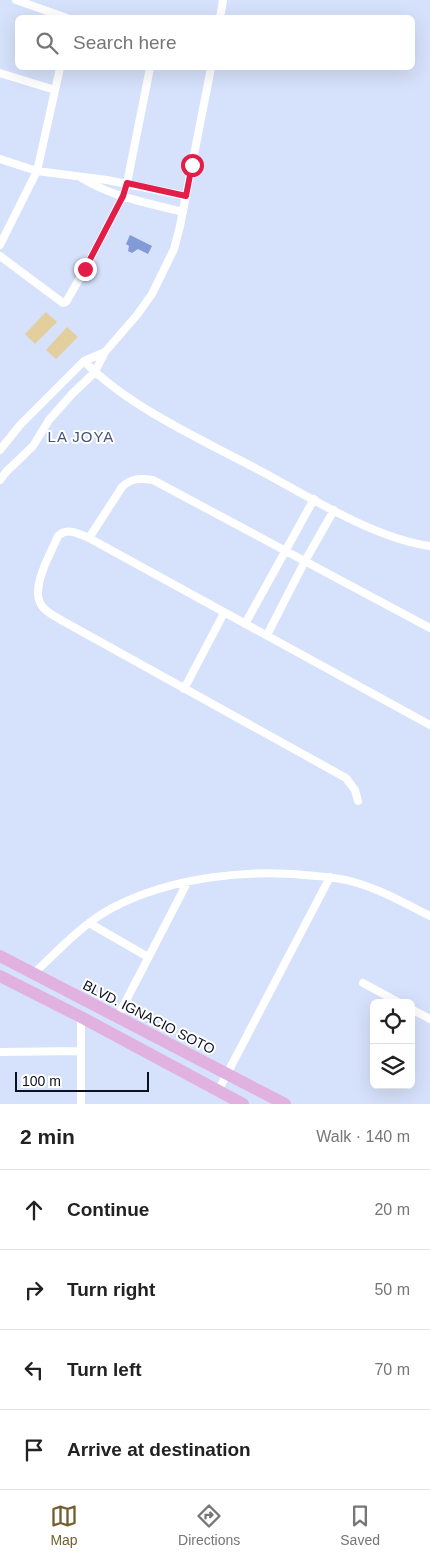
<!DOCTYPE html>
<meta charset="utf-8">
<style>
body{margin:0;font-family:Arial,sans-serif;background:#f6f6f6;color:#222}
.controls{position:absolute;right:15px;bottom:15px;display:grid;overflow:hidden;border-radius:8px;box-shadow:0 5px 20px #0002}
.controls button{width:45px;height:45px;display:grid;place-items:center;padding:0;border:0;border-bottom:1px solid #e0e0e0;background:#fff;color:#222;font:25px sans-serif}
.scale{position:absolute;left:15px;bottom:12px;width:134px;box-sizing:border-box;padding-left:5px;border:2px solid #0c1120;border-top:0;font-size:14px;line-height:18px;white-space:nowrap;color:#0c1120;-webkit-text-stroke:4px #fff;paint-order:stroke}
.stop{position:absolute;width:15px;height:15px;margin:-11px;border:4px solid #e11d48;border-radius:50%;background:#fff}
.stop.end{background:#e11d48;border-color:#fff;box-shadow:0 1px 5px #0008}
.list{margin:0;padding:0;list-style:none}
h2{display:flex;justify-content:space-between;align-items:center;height:65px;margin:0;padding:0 20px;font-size:21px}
h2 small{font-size:16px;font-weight:400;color:#767676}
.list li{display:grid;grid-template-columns:32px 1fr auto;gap:15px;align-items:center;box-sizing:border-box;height:80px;padding:0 20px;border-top:1px solid #e0e0e0}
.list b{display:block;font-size:19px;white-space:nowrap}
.list em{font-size:16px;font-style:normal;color:#767676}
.icon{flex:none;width:28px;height:28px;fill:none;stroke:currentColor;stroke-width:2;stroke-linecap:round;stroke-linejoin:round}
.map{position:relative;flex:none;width:430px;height:1104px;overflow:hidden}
.search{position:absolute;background:#fff;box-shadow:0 5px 20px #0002;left:15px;right:15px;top:15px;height:55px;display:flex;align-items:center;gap:12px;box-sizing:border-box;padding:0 18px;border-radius:8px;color:#767676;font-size:19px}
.sheet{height:385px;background:#fff}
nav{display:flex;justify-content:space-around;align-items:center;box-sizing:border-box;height:70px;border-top:1px solid #e0e0e0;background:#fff;font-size:14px;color:#767676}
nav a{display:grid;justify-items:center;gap:2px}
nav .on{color:#735f2e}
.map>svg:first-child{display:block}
.green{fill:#e3ce9e}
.water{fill:#829ad6}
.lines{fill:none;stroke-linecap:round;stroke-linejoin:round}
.minor{stroke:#fff;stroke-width:8}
.primary{stroke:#e1b1e0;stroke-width:12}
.route{stroke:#e11d48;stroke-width:6}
.labels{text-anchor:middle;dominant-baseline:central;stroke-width:4;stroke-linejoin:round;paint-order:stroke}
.street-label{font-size:14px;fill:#0c1120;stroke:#fff}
.neighbourhood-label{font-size:15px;letter-spacing:1px;fill:#445377;stroke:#fff}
</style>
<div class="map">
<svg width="430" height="1104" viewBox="0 0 430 1104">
<rect width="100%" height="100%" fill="#d6e1fb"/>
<path class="green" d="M46,312L57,322L35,344L25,334Z
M67,327L78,337L56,359L46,350Z"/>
<path class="water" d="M130,235L152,246L148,254L138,249L132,253L128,251L129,246L126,244Z"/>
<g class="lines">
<path class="minor" d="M16,0L67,18
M220,18L223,0
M0,73L55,90
M0,159L37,171L107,180L186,196
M80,177C111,197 149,203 183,212
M0,245L37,171L60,68
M0,256L63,303L66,302L85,269L123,196L127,183L150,68
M84,361C127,406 202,440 257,469C308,496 373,538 430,546
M0,450L20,425L84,361L105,352
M0,480L6,472L33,446L49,420L72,394L95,372L105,352L137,315L152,294L174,249L180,226L211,68
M89,538L122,487C131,478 141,478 153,480L430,628
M245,624L314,499
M267,635L305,561L334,510
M184,689L224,613
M358,801L355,790L346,778L61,620C54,616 46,612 42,606C29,589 51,553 58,536C68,527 79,534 89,538L430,725
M89,923L148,957
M33,974C58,951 82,924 112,908C171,877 250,868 316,876C327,877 339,878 350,881C378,888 404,903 430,916
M363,983L400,1003
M411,1009L430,1019
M117,1018L187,883
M0,1052L80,1051
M218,1091L330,877
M81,1104V1017"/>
<path class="primary" d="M0,956L285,1104
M0,976L81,1017L243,1104"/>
</g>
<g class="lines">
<path class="route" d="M85,269L123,196L127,183L186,196L192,165"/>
</g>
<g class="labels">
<g class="street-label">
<text transform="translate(149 1017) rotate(27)">BLVD. IGNACIO SOTO</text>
</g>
<g class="neighbourhood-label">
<text x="81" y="436">LA JOYA</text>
</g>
</g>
</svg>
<div class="controls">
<button><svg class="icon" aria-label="locate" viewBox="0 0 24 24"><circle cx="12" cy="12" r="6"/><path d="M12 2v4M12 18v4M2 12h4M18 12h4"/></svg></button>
<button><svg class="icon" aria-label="layers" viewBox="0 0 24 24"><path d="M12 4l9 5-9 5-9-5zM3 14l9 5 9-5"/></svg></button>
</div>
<div class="scale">100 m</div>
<div class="stop" style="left:192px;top:165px"></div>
<div class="stop end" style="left:85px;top:269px"></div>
<div class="search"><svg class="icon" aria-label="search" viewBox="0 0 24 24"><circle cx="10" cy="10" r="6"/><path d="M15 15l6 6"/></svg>Search here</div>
</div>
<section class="sheet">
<h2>2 min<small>Walk · 140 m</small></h2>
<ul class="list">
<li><svg class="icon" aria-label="ahead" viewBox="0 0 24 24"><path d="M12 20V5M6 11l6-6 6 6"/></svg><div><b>Continue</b></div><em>20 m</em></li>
<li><svg class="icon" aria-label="right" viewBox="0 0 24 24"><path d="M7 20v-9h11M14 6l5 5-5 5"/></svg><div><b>Turn right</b></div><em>50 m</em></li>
<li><svg class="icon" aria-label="left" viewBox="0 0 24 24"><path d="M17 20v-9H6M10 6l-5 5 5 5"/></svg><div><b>Turn left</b></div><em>70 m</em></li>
<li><svg class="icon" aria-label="arrive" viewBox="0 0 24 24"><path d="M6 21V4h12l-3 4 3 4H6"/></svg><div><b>Arrive at destination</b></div></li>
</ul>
</section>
<nav>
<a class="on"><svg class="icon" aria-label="map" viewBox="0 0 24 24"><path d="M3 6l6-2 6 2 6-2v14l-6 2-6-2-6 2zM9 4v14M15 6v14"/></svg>Map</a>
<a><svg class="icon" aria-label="directions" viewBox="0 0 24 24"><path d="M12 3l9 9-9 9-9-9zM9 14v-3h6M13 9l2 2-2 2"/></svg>Directions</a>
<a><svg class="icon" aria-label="saved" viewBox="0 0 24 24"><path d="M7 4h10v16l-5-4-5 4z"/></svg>Saved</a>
</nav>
